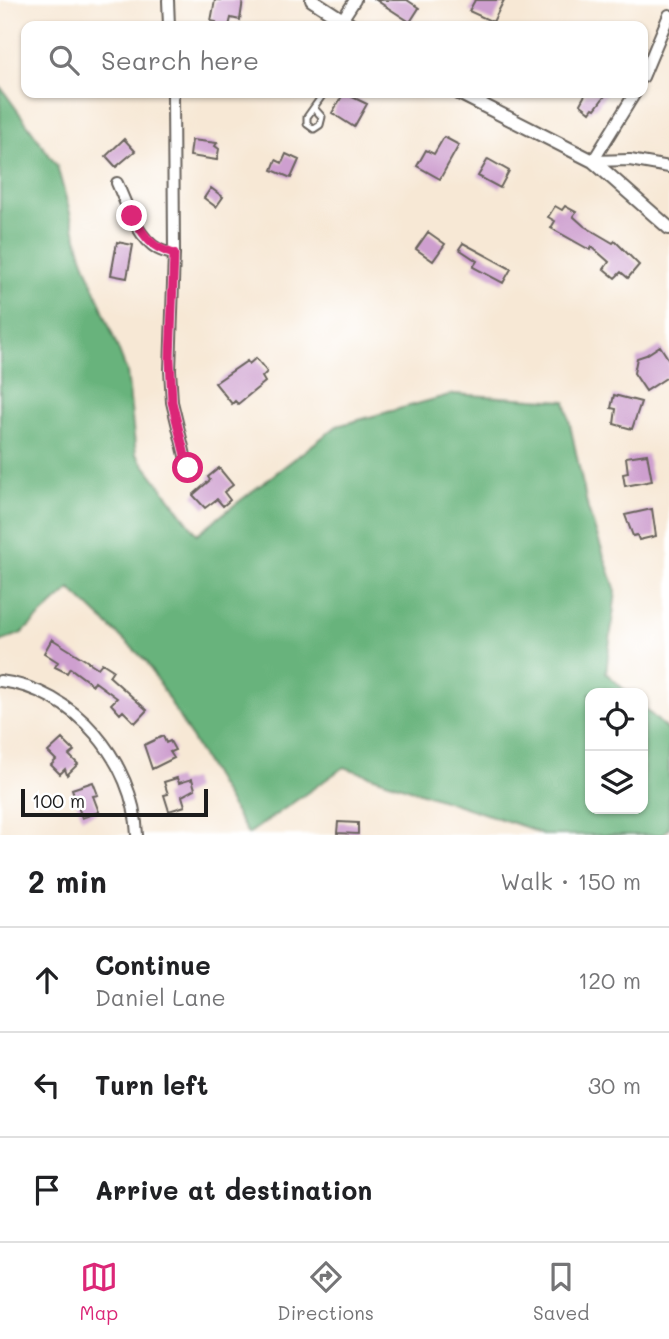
<!DOCTYPE html>
<meta charset="utf-8">
<style>
body{margin:0;font-family:Mali,sans-serif;background:#f6f6f6;color:#202124}
.controls{position:absolute;right:21px;bottom:21px;display:grid;overflow:hidden;border-radius:14px;box-shadow:0 2px 5px #0004}
.controls button{width:63px;height:63px;display:grid;place-items:center;padding:0;border:0;border-bottom:2px solid #e0e0e0;background:#fff;color:#202124;font:35px sans-serif}
.scale{position:absolute;left:21px;bottom:18px;width:187px;box-sizing:border-box;padding-left:7px;border:4px solid #1c1c1c;border-top:0;font-size:19px;line-height:24px;white-space:nowrap;color:#1c1c1c;-webkit-text-stroke:5px #fff;paint-order:stroke}
.stop{position:absolute;width:21px;height:21px;margin:-16px;border:5px solid #db2777;border-radius:50%;background:#fff}
.stop.end{background:#db2777;border-color:#fff;box-shadow:0 2px 7px #0008}
.list{margin:0;padding:0;list-style:none}
h2{display:flex;justify-content:space-between;align-items:center;height:91px;margin:0;padding:0 28px;font-size:30px}
h2 small{font-size:23px;font-weight:400;color:#757577}
.list li{display:grid;grid-template-columns:46px 1fr auto;gap:21px;align-items:center;box-sizing:border-box;height:105px;padding:0 28px;border-top:2px solid #e0e0e0}
.list b{display:block;font-size:26px;white-space:nowrap}
.list p{margin:0;font-size:23px;white-space:nowrap;color:#757577}
.list em{font-size:23px;font-style:normal;color:#757577}
.icon{flex:none;width:38px;height:38px;fill:none;stroke:currentColor;stroke-width:2;stroke-linecap:round;stroke-linejoin:round}
.map{position:relative;flex:none;width:669px;height:835px;overflow:hidden}
.search{position:absolute;background:#fff;box-shadow:0 2px 5px #0004;left:21px;right:21px;top:21px;height:77px;display:flex;align-items:center;gap:18px;box-sizing:border-box;padding:0 24px;border-radius:14px;color:#757577;font-size:26px}
.sheet{height:406px;background:#fff}
nav{display:flex;justify-content:space-around;align-items:center;box-sizing:border-box;height:98px;border-top:2px solid #e0e0e0;background:#fff;font-size:19px;color:#757577}
nav a{display:grid;justify-items:center;gap:4px}
nav .on{color:#db2777}
.map>svg:first-child{display:block}
.forest{fill:#67b37c;stroke:#42684c;stroke-width:2}
.building{fill:#ce9fcf}
.lines{fill:none;stroke-linecap:round;stroke-linejoin:round}
.service-casing{stroke:#69635d;stroke-width:9}
.minor-casing{stroke:#69635d;stroke-width:14}
.tertiary-casing{stroke:#69635d;stroke-width:16}
.service{stroke:#fff;stroke-width:5}
.minor{stroke:#fff;stroke-width:10}
.tertiary{stroke:#fff;stroke-width:12}
.route{stroke:#db2777;stroke-width:9}
</style>
<div class="map">
<svg width="669" height="835" viewBox="0 0 669 835">
<rect width="100%" height="100%" fill="#fff"/>
<filter id="ink" filterUnits="userSpaceOnUse"><feTurbulence type="fractalNoise" baseFrequency=".0143" numOctaves="2"/><feDisplacementMap in="SourceGraphic" scale="14" xChannelSelector="R" yChannelSelector="G"/><feConvolveMatrix kernelMatrix="1 2 1 2 8 2 1 2 1" color-interpolation-filters="sRGB"/></filter>
<filter id="wash" filterUnits="userSpaceOnUse"><feTurbulence type="fractalNoise" baseFrequency=".00686" numOctaves="4" result="noise"/><feDisplacementMap in="SourceGraphic" scale="28" xChannelSelector="R" yChannelSelector="G"/><feGaussianBlur stdDeviation="1.57" result="paint"/><feColorMatrix in="noise" values="0 0 0 0 0 0 0 0 0 0 0 0 0 0 0 0 0 1.4 0 .05"/><feComposite in="paint" operator="in"/></filter>
<g filter="url(#wash)">
<rect width="100%" height="100%" fill="#f7e8d5"/>
<path class="forest" d="M0,86L57,166L82,256L127,372L136,454L197,534L337,426L453,394L565,401L588,509L616,591L606,673L628,693H590V809H643V707L669,731V828L662,835H542L528,828L344,767L248,834L146,661L70,589L22,633L0,642Z"/>
<g id="blocks">
<path class="building" d="M215,0H243L240,20L231,18L229,26H215L216,22L211,21Z
M376,0H407L419,8L410,22Z
M475,0H504L493,22L469,11Z
M344,93L367,104L354,127L332,113Z
M586,93H607L595,109L593,108L590,112L580,104Z
M444,137L459,145L440,179L417,166L426,150L434,154Z
M124,139L135,151L116,167L106,156Z
M192,140L217,143L215,146L219,149L217,160L190,156Z
M286,154L299,160L291,178L272,170L276,160L282,163Z
M488,159L509,171L500,188L478,176Z
M211,188L223,197L216,207L204,198Z
M555,206L562,210L565,206L576,212L573,216L584,226L613,243L615,241L639,265L628,278L621,272L615,278L604,269L609,262L592,247L590,250L551,228L555,221L548,217Z
M428,232L445,244L433,261L416,249Z
M117,242L133,245L127,278L111,275Z
M463,243L511,269L503,283L473,267L477,261L459,249Z
M660,346L669,360V376L646,391L634,373L637,358L646,355Z
M256,358L267,372L262,377L265,382L238,404L235,401L232,404L215,383L247,361L249,364Z
M614,395L641,402L632,429L614,424L616,409L611,408Z
M647,454L652,481L625,486L623,474L628,473L626,457Z
M219,468L233,485L224,492L230,500L223,506L217,499L205,508L193,495L210,480L208,477Z
M652,509L656,536L639,540L637,535L633,536L625,515Z
M52,639L98,668L102,663L113,670L109,676L147,710L135,723L123,711L120,714L111,704L117,698L95,682L93,685L70,668L67,673L55,667L58,662L44,653Z
M163,736L166,743L170,741L175,750L170,752L174,758L152,769L144,745Z
M62,739L74,751L69,755L78,764L67,775L65,769L60,774L51,765L56,760L48,752Z
M177,778L179,783L192,779L195,789L182,796L185,806L169,811L164,795L168,794L164,782Z
M93,782L98,795L93,796L99,812L82,818L72,789Z
M338,822L358,823V834L337,833Z"/>
</g>
</g>
<g filter="url(#ink)">
<use href="#blocks" fill-opacity="0" stroke="#69635d" stroke-width="2"/>
<g class="lines">
<defs>
<path id="service" d="M314,108L322,117L320,125L314,129L307,124V117L324,93"/>
<path id="minor" d="M168,0L169,26
M342,20L355,0
M643,77L669,15
M173,93L174,254L170,370L172,402L188,468
M593,161L635,93
M593,161L630,160L669,167
M117,183C126,203 137,238 158,249C163,252 169,253 174,254
M0,681C74,689 134,762 137,835"/>
<path id="tertiary" d="M312,0L352,26
M459,93L593,161L669,228"/>
</defs>
<use href="#service" class="service-casing"/>
<use href="#minor" class="minor-casing"/>
<use href="#tertiary" class="tertiary-casing"/>
<use href="#service" class="service"/>
<use href="#minor" class="minor"/>
<use href="#tertiary" class="tertiary"/>
</g>
</g>
<g class="lines" filter="url(#ink)">
<path class="route" d="M132,216C145,237 150,247 174,254L170,359L172,402L188,468"/>
</g>
</svg>
<div class="controls">
<button><svg class="icon" aria-label="locate" viewBox="0 0 24 24"><circle cx="12" cy="12" r="6"/><path d="M12 2v4M12 18v4M2 12h4M18 12h4"/></svg></button>
<button><svg class="icon" aria-label="layers" viewBox="0 0 24 24"><path d="M12 4l9 5-9 5-9-5zM3 14l9 5 9-5"/></svg></button>
</div>
<div class="scale">100 m</div>
<div class="stop" style="left:188px;top:468px"></div>
<div class="stop end" style="left:132px;top:216px"></div>
<div class="search"><svg class="icon" aria-label="search" viewBox="0 0 24 24"><circle cx="10" cy="10" r="6"/><path d="M15 15l6 6"/></svg>Search here</div>
</div>
<section class="sheet">
<h2>2 min<small>Walk · 150 m</small></h2>
<ul class="list">
<li><svg class="icon" aria-label="ahead" viewBox="0 0 24 24"><path d="M12 20V5M6 11l6-6 6 6"/></svg><div><b>Continue</b><p>Daniel Lane</p></div><em>120 m</em></li>
<li><svg class="icon" aria-label="left" viewBox="0 0 24 24"><path d="M17 20v-9H6M10 6l-5 5 5 5"/></svg><div><b>Turn left</b></div><em>30 m</em></li>
<li><svg class="icon" aria-label="arrive" viewBox="0 0 24 24"><path d="M6 21V4h12l-3 4 3 4H6"/></svg><div><b>Arrive at destination</b></div></li>
</ul>
</section>
<nav>
<a class="on"><svg class="icon" aria-label="map" viewBox="0 0 24 24"><path d="M3 6l6-2 6 2 6-2v14l-6 2-6-2-6 2zM9 4v14M15 6v14"/></svg>Map</a>
<a><svg class="icon" aria-label="directions" viewBox="0 0 24 24"><path d="M12 3l9 9-9 9-9-9zM9 14v-3h6M13 9l2 2-2 2"/></svg>Directions</a>
<a><svg class="icon" aria-label="saved" viewBox="0 0 24 24"><path d="M7 4h10v16l-5-4-5 4z"/></svg>Saved</a>
</nav>
